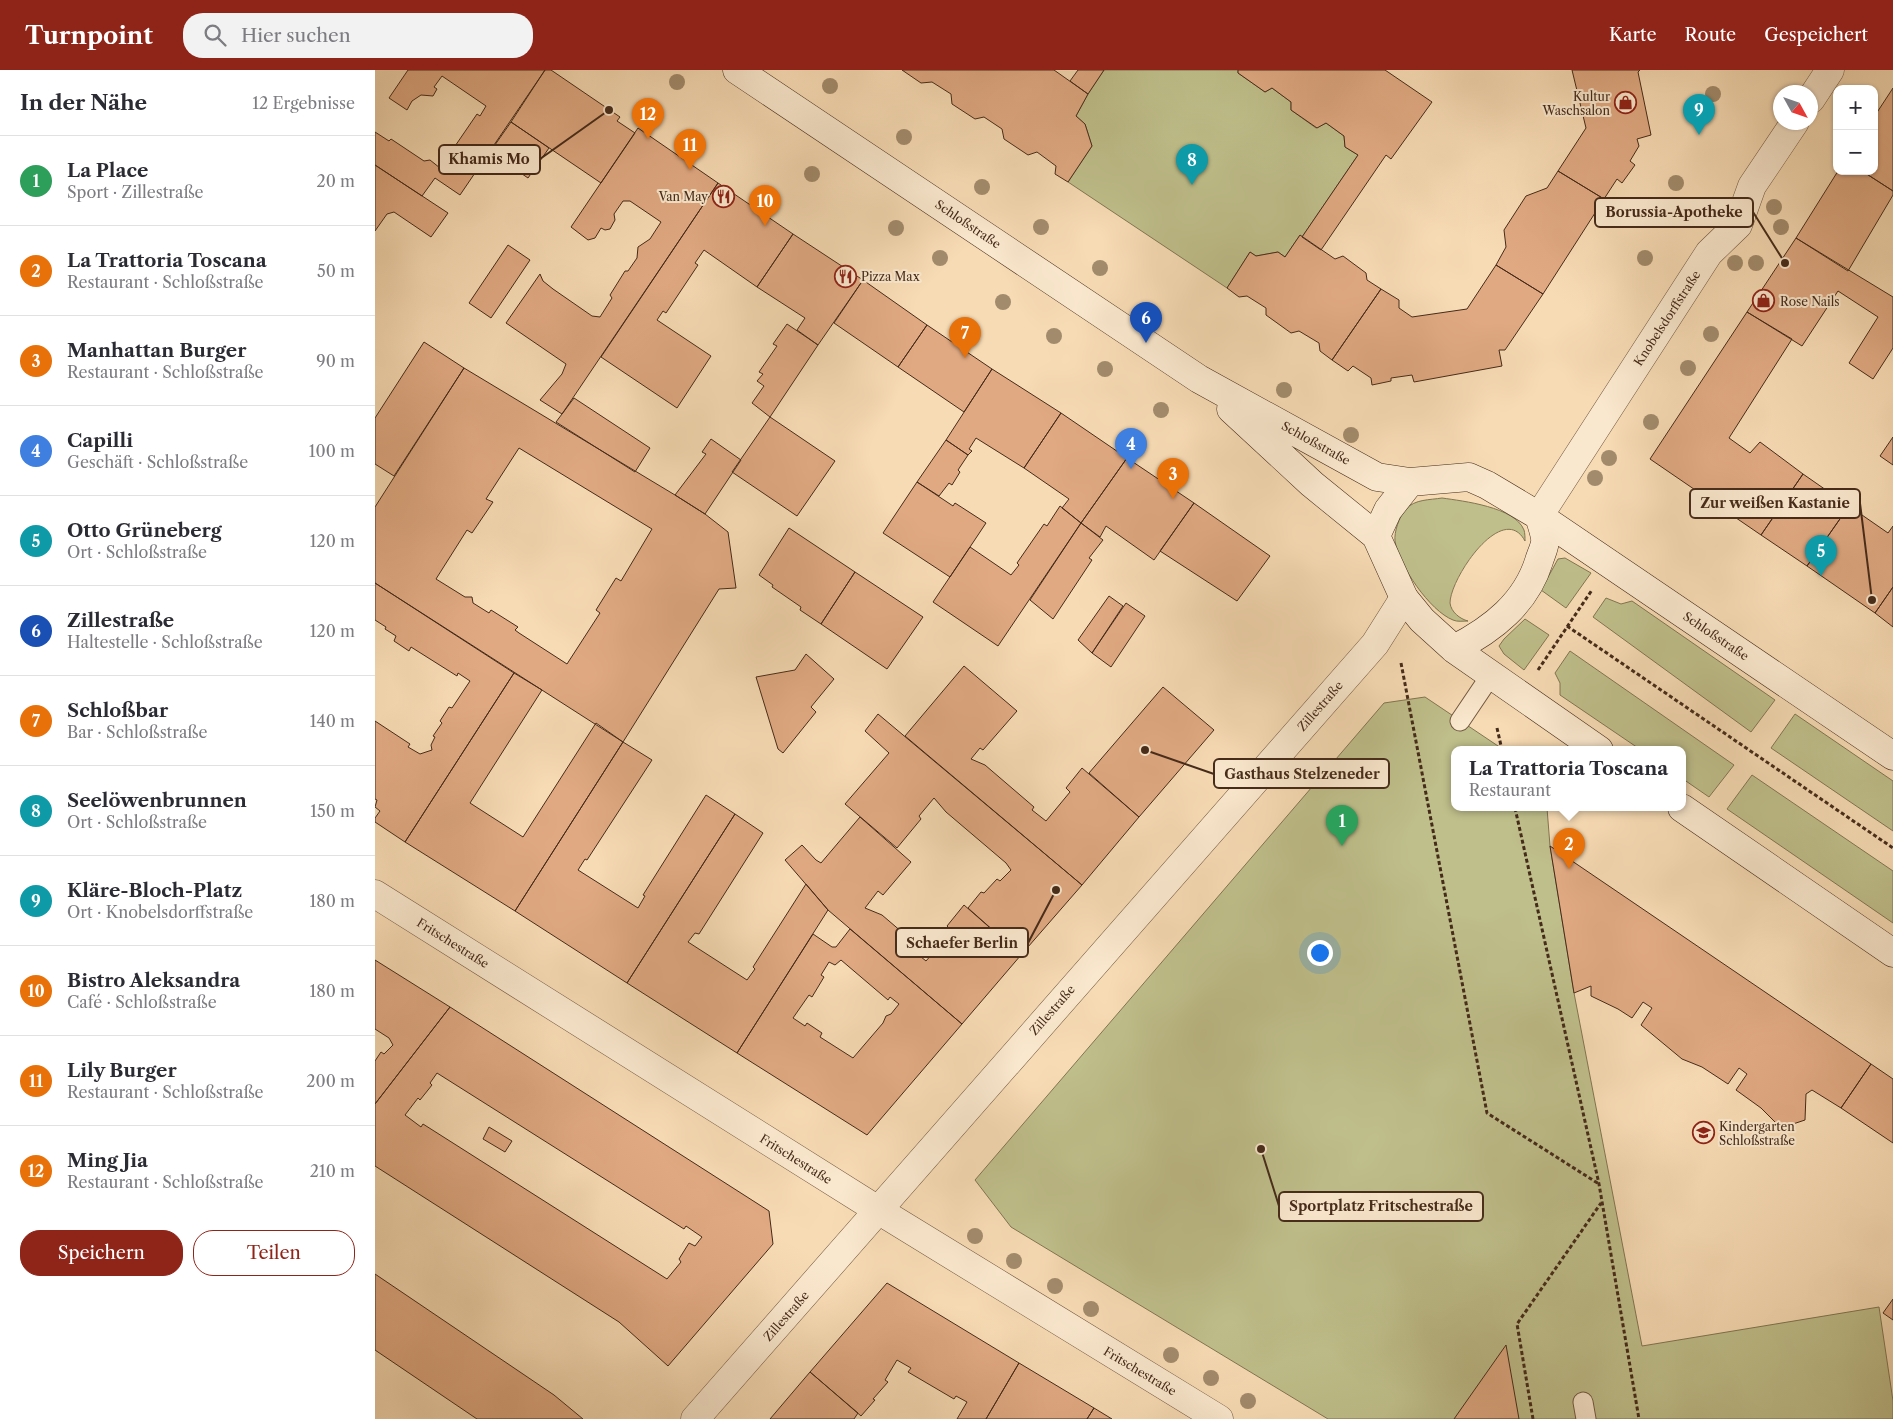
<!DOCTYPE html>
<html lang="de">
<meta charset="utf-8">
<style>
body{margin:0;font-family:"Libre Caslon Text",serif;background:#f2f2f3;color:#2b2b33}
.controls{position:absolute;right:15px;top:15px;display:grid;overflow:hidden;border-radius:10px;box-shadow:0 1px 4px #0004}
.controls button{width:45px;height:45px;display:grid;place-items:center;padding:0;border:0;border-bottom:1px solid #e1e1e2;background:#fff;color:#2b2b33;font:25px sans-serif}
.compass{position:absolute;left:1398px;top:15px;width:45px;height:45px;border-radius:50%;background:#fff;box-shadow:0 1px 4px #0004;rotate:130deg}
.you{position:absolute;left:944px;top:882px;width:18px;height:18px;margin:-12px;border:4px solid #fff;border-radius:50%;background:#1a73e8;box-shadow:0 0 0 8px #1a73e833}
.badge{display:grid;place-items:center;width:32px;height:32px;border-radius:50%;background:#8f2418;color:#fff;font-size:16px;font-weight:700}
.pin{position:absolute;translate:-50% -41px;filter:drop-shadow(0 1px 2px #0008)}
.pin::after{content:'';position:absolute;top:26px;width:18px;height:15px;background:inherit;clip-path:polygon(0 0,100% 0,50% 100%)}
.popup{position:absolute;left:1076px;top:676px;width:235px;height:65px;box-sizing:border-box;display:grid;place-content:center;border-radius:10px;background:#fff;filter:drop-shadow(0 1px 4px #0005);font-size:16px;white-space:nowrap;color:#7c7c81}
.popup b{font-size:19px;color:#2b2b33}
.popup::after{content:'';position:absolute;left:50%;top:100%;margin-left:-10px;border:10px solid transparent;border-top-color:#fff}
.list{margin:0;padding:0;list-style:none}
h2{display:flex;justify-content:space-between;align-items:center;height:65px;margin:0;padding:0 20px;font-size:21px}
h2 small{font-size:16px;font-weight:400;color:#7c7c81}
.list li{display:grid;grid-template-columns:32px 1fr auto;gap:15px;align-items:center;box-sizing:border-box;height:90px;padding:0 20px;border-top:1px solid #e1e1e2}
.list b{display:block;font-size:19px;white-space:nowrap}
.list p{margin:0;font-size:16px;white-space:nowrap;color:#7c7c81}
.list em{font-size:16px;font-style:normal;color:#7c7c81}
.actions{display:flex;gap:10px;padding:15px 20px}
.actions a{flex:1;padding:11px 0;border:1px solid #8f2418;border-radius:20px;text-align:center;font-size:18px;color:#8f2418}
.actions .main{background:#8f2418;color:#fff}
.icon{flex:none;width:28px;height:28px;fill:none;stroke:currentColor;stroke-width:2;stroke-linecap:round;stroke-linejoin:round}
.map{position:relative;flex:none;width:1518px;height:1349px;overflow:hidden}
header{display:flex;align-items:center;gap:30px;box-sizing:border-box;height:70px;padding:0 25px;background:#8f2418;color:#fff}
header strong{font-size:24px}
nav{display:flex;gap:28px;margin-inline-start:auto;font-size:18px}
.search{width:350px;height:45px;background:#f2f2f3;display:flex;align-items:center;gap:12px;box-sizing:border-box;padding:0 18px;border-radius:20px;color:#7c7c81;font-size:19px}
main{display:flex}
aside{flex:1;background:#fff}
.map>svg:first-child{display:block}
.green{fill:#bfbf8b;stroke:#827552}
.building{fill:#e0a982;stroke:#452b1a;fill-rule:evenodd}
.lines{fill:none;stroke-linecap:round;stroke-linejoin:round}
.lane-casing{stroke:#725740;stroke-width:21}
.street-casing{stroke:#725740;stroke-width:29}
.secondary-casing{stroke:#452b1a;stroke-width:29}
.path{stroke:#452b1a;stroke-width:3;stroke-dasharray:4 2.5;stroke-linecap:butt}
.lane{stroke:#fae8ce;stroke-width:19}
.street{stroke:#fae8ce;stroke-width:28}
.secondary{stroke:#fae8ce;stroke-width:28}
.tree{fill:#a28b6c}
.labels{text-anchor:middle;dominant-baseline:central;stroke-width:4;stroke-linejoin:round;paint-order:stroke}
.poi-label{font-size:12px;fill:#452b1a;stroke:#fae8ce;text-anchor:start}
.street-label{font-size:12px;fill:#452b1a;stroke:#fae8ce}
.leader{fill:none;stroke:#452b1a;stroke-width:2}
.callout-dot{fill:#452b1a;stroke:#fae8ce;stroke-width:2}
.callout{fill:#fae8ce;stroke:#452b1a;stroke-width:2}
.callout-label{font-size:14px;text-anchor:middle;font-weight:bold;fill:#452b1a}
</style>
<header>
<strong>Turnpoint</strong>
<div class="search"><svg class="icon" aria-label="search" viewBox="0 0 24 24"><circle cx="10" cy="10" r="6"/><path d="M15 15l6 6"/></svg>Hier suchen</div>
<nav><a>Karte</a><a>Route</a><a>Gespeichert</a></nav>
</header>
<main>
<aside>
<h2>In der Nähe<small>12 Ergebnisse</small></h2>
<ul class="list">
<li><span class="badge" style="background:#2e9e5b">1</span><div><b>La Place</b><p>Sport · Zillestraße</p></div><em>20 m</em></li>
<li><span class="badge" style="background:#e8710a">2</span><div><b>La Trattoria Toscana</b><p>Restaurant · Schloßstraße</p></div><em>50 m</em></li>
<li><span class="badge" style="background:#e8710a">3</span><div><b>Manhattan Burger</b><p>Restaurant · Schloßstraße</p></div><em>90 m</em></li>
<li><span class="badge" style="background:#3f7fe0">4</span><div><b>Capilli</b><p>Geschäft · Schloßstraße</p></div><em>100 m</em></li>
<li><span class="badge" style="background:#0f9aa8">5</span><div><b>Otto Grüneberg</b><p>Ort · Schloßstraße</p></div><em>120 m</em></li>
<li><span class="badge" style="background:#1a4fb4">6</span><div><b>Zillestraße</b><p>Haltestelle · Schloßstraße</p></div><em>120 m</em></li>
<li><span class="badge" style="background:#e8710a">7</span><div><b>Schloßbar</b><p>Bar · Schloßstraße</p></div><em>140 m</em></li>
<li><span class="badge" style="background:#0f9aa8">8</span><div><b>Seelöwenbrunnen</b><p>Ort · Schloßstraße</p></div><em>150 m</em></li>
<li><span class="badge" style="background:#0f9aa8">9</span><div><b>Kläre-Bloch-Platz</b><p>Ort · Knobelsdorffstraße</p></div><em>180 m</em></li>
<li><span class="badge" style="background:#e8710a">10</span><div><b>Bistro Aleksandra</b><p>Café · Schloßstraße</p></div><em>180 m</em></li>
<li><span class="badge" style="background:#e8710a">11</span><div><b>Lily Burger</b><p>Restaurant · Schloßstraße</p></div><em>200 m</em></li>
<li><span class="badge" style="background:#e8710a">12</span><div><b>Ming Jia</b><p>Restaurant · Schloßstraße</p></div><em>210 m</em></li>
</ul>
<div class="actions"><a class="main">Speichern</a><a>Teilen</a></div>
</aside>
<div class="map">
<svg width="1518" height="1349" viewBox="0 0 1518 1349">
<rect width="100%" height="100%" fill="#f7dbb4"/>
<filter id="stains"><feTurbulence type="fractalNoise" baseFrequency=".004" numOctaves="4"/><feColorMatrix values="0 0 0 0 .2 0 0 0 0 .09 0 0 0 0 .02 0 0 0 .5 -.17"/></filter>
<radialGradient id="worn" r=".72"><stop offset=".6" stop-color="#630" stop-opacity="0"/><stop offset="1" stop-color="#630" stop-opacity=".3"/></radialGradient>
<path class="green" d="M729,0H863V3L890,22L897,18L916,32V40L941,58L951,53L969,66L970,77L983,85L927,167L925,165L910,187L903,182L881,186L875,182L852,218L693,112L717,76L710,54L701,46L713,24Z
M1067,428C1088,431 1140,437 1149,460C1150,463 1150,468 1150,471C1128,430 1075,508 1075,533C1076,542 1085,549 1093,551C1088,551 1082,552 1078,550C1055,541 1024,496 1020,471C1019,462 1024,447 1031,439C1040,429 1055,430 1067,428Z
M1190,488L1216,503L1191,538L1166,520L1183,489Z
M1231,528L1246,534L1257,531L1400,630L1376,662L1218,547Z
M1150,549L1174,565L1149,600L1129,584L1124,576L1129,569Z
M1195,581L1359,695L1334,727L1308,709V680H1266L1185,625V613L1180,603Z
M1050,627L1129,680H1080V738H1172L1175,776L1199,923L1267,1276L1504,1237L1518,1331V1349H953L636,1157L600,1110L1009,633Z
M1420,644L1518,711V761L1396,678Z
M1377,705L1518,801V853L1352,739Z"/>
<path class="building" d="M33,0H170L85,125L60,108L47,126L0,95V62L14,71L16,69L49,91L55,90L65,98L102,44L105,46L111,36L67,6L59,17L62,19L58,26L46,25L37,31L32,40L14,28Z
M170,0H176L245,47L242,51L260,63L226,113L136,52Z
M527,0H679L713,24L701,46L710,54L717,76L693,112L680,104L681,96L662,82L653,85L629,69L627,59L609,47L600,49L577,34L576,24L557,12L546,13Z
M703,0H729L713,24L695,11Z
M863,0H1010L1057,32L1016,89L1011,85L946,180L927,167L983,85L970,77L969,66L951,53L942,58L916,40V32L897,18L890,22L863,3Z
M1197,0H1265L1263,2L1276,65L1262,69L1264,76L1255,91L1260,95L1247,113L1242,109L1229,129L1183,101L1211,58Z
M1518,18V121L1487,101H1499V47Z
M136,52L174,78L153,108L115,82Z
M263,58L343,113L187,344L165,330L187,304L191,294L131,253L165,204L168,211L178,219L217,246L225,247L237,228L235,225L250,201H253L262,188L263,177L275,169L286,152L255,131H248L239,144L240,150L235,159L230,160L226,158L220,168L213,170L196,157Z
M0,95L73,143L56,167L19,142L12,144L0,161Z
M1183,101L1229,129L1168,224L1121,195L1131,177L1129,160L1151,126L1172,118Z
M1463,101H1487L1518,121V125L1473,201L1421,168Z
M343,113L418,164L382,217L329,180L320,193L323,195L291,243L288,241L282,250L336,286L302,338L226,287Z
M418,164L488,210L443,275L422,260L430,248L382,217Z
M925,165L960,189L968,186L991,203L992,210L1006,219L957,290L945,281L944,273L924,261L916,263L891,245V238L872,226L864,227L852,218L875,182L881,186L903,182L910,187Z
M1421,168L1518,227V278L1498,309L1474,293L1503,247L1463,221L1427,276L1372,242Z
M133,175L155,190L116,248L94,233Z
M1121,195L1168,224L1130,280H1124L1127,296L1039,312L1037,305L1016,308V311L997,315L996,308L978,296L973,301L957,290L1006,219L1024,230V238L1037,247L1092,239Z
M488,210L552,255L523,297L459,253Z
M1372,242L1417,269L1354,368L1375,383L1385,372L1428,404L1386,465L1275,389Z
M412,254L443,275L395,347L377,333L389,316L382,311L388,304L384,302L402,276L398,274Z
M552,255L617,299L589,342L523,297Z
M49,272L89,298L19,406L0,394V348Z
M89,298L300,425L330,444L353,462L361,518L344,519L248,672L0,513V437ZM144,378L277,459L246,511L241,508L221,540L225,543L192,594L144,563L140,560L143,557L116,540L114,543L98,533L97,527H90L61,509L92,460L97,463L118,432L111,429Z
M617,299L686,343L649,398L601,368L594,379L597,381L593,385L571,370Z
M199,328L275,378L260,402L181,352Z
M686,343L752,388L706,453L687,438L694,429L649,398Z
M395,347L460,391L422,446L357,402Z
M1518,367V395L1505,386Z
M336,369L366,390L330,444L300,425L331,384L327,382Z
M571,370L593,385L583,400L585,402L577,415L574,413L564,426L542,412Z
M752,388L819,433L779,490L731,456L725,467L706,453Z
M1428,404L1474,436L1432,496L1386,465Z
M542,412L578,436L580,433L611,453L575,507L508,463Z
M819,433L895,486L862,531L785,481Z
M685,436L706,453L623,576L558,532L595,477L636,505L644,495L642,493L669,454L672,456Z
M1474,436L1513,463L1518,456V517L1500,543L1432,496Z
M706,453L728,470L714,488L717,490L678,549L655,530Z
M414,458L480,502L446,554L425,540L426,537L397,517L398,515L384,505Z
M480,502L548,547L512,599L446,554Z
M0,513L139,603L30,772L0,752V748L5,741L0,737L2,730L0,729V651L35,674L33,677L45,684L57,680L56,675L60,667L58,666L67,653L65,651L74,637L77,638L95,611L83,603L82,606L36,577L34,581L19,571L21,566L10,559L11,557L0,550Z
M1518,517V557L1500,543Z
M734,526L748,536L717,583L703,570Z
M751,533L770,546L736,597L717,583Z
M431,584L459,609L436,637L441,642L408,683L403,679L381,607L420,600Z
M589,596L642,641L608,680L605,678L596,689L610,695L659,737L657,740L671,751L695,722L691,718L707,698L764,747L707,815L530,666Z
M139,603L167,620L95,733L148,767L221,653L248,672L140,841L30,772Z
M788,617L839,660L764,747L714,703Z
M503,644L707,815L646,885L593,838L606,822L609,823L622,809L625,811L636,800L631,793L571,742L559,728L544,746L546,749L522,778L470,734L514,683L490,661Z
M248,672L277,690L212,790L210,789L203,800L263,838L270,826L268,825L331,725L360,744L252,913L140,841Z
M360,744L388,763L324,864L320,863L313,872L372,910L380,899L378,897L431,814L453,840L362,983L252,913Z
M485,747L536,792L508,825L503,821L490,838L507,845L541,874L540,882L551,891L577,861L572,856L589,835L646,885L587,954L453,840L410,790L427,775L441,790L446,793Z
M1175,776L1496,994L1466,1038L1437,1020L1431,1024L1430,1050L1409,1057L1402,1054L1386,1038L1361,1020L1372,1004L1364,998L1353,1014L1327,997L1307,989L1266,955L1277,938L1268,932L1257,948L1243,939L1216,926V916L1199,923Z
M475,859L587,954L492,1065L362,983L438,864L457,877H461ZM466,890L513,930L515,927L524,934L516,944L511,946L508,953L478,988L445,967L447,963L432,953L430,956L418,948L434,925L437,927L449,907L446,905L454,892L460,895Z
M0,890L75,937L0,1034V991L6,982L9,984L18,975L14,968L0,959Z
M75,937L394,1141L398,1174L293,1296L244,1252L0,1096V1034ZM62,1003L309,1159L311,1156L327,1167L320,1176L314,1173L304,1189L306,1192L292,1209L48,1054L46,1057L30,1045L43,1028L45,1030L57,1015L55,1013Z
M1496,994L1518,1009V1073L1466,1038Z
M114,1057L137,1071L130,1082L108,1069Z
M0,1204L179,1325L208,1349H102L0,1280Z
M512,1213L644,1293L611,1349H582L592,1332L581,1326L579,1329L533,1302L536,1298L522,1290L510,1310L513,1312L498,1329L500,1330L486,1346L435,1302Z
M1518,1229V1250L1508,1243Z
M1131,1275L1144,1349H1079Z
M644,1293L719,1338L712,1349H611Z
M435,1302L483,1343L479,1349H395Z
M719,1338L737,1349H712Z"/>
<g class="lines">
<defs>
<path id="lane" d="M1085,651L1116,605
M1208,1332L1211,1349"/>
<path id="street" d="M1436,29L1455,0
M1164,446L1334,183L1363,155L1377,116L1420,52
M0,824L503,1140L844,1349
M320,1349L1000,574L1029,528"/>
<path id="secondary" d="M362,0L824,309L1002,407L1035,412L1094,407L1112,415L1164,446L1518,686
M856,339L937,414L1001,466L1029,528L1047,550L1079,579L1224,680
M1001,466L1013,440L1035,412
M1079,579C1118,559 1151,533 1164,491C1166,484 1171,475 1170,468C1169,461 1166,453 1164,446
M1307,738L1518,883"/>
</defs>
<use href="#lane" class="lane-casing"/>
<use href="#street" class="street-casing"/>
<use href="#secondary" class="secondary-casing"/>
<path class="path" d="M1192,556L1518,778
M1026,593L1112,1043L1224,1114
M1163,600L1217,520
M1122,658L1127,680
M1140,738L1224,1114L1264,1349
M1158,1349L1142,1254L1226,1133"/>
<use href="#lane" class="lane"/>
<use href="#street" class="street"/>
<use href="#secondary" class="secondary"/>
</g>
<g class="tree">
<circle cx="302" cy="12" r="8"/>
<circle cx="455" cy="16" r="8"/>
<circle cx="1338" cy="24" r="8"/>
<circle cx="529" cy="67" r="8"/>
<circle cx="437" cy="104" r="8"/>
<circle cx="1301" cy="113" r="8"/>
<circle cx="607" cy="117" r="8"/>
<circle cx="1399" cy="137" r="8"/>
<circle cx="1344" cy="142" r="8"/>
<circle cx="666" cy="157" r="8"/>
<circle cx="1406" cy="157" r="8"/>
<circle cx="521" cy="158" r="8"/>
<circle cx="565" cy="188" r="8"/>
<circle cx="1270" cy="188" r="8"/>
<circle cx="1360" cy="193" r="8"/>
<circle cx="1381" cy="193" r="8"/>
<circle cx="725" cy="198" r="8"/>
<circle cx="628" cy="232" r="8"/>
<circle cx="1336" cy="264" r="8"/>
<circle cx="679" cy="266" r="8"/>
<circle cx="1313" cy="298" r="8"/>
<circle cx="730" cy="299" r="8"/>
<circle cx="909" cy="320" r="8"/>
<circle cx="786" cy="340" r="8"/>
<circle cx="1276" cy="352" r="8"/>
<circle cx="976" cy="365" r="8"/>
<circle cx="1234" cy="388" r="8"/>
<circle cx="1220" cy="408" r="8"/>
<circle cx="600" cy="1166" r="8"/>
<circle cx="639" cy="1191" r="8"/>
<circle cx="680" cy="1216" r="8"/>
<circle cx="716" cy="1239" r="8"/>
<circle cx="796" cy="1285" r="8"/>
<circle cx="836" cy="1308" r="8"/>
<circle cx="873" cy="1331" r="8"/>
</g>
<defs>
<symbol id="shop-ring" viewBox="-11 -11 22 22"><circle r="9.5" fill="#fae8ce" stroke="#8f2418" stroke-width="1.5"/><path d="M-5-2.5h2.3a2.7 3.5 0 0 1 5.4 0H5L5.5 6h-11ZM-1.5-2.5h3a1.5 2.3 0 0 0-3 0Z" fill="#8f2418"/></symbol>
<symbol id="restaurant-ring" viewBox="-11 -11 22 22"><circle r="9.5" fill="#fae8ce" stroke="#8f2418" stroke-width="1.5"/><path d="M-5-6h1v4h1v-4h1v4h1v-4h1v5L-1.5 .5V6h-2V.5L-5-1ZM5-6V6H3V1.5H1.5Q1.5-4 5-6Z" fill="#8f2418"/></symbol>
<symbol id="school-ring" viewBox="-11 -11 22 22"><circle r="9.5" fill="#fae8ce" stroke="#8f2418" stroke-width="1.5"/><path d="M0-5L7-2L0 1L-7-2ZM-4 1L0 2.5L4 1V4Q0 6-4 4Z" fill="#8f2418"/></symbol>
</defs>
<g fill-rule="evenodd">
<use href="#shop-ring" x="1238" y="20" width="25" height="25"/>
<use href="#restaurant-ring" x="336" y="114" width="25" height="25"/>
<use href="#restaurant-ring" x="458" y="194" width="25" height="25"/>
<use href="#shop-ring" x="1376" y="218" width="25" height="25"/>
<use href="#school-ring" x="1316" y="1050" width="25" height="25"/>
</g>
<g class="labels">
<g class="poi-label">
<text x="1235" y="26" text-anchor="end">Kultur<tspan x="1235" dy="14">Waschsalon</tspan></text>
<text x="333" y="126" text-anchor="end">Van May</text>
<text x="486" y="206">Pizza Max</text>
<text x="1405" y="231">Rose Nails</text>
<text x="1344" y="1056">Kindergarten<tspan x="1344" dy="14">Schloßstraße</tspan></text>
</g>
<g class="street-label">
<text transform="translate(593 154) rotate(34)">Schloßstraße</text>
<text transform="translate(1292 248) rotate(-57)">Knobelsdorffstraße</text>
<text transform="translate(941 373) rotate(29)">Schloßstraße</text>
<text transform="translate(1341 566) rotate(34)">Schloßstraße</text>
<text transform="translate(945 636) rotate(-49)">Zillestraße</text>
<text transform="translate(78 873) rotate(32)">Fritschestraße</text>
<text transform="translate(677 940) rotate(-49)">Zillestraße</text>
<text transform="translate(421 1089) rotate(32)">Fritschestraße</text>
<text transform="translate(411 1246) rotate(-49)">Zillestraße</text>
<text transform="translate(765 1301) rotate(31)">Fritschestraße</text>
</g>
</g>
<path class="leader" d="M234 40L165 89M1410 193L1378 142M1497 530L1485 433M770 680L839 704M681 820L653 873M886 1079L904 1136"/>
<g class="callout-dot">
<circle cx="234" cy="40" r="5"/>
<circle cx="1410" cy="193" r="5"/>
<circle cx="1497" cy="530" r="5"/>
<circle cx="770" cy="680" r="5"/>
<circle cx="681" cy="820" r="5"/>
<circle cx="886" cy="1079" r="5"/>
</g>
<g class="callout">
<rect x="64" y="75" width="101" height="29" rx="5"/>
<rect x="1220" y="128" width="158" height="29" rx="5"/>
<rect x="1315" y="419" width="170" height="29" rx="5"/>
<rect x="839" y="689" width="175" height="29" rx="5"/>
<rect x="521" y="858" width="132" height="29" rx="5"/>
<rect x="904" y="1122" width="204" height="29" rx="5"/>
</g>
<g class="callout-label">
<text x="114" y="94">Khamis Mo</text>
<text x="1299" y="147">Borussia-Apotheke</text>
<text x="1400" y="438">Zur weißen Kastanie</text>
<text x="927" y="709">Gasthaus Stelzeneder</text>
<text x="587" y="878">Schaefer Berlin</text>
<text x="1006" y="1141">Sportplatz Fritschestraße</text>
</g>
<rect width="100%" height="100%" filter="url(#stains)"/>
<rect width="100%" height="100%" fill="url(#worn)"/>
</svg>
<div class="controls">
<button>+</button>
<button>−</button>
</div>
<svg class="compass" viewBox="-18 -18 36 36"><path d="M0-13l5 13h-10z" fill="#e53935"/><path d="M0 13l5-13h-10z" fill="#7c7c81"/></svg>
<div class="you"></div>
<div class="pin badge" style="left:967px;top:776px;background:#2e9e5b">1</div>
<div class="pin badge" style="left:1194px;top:799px;background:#e8710a">2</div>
<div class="popup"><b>La Trattoria Toscana</b>Restaurant</div>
<div class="pin badge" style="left:798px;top:429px;background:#e8710a">3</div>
<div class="pin badge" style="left:756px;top:399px;background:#3f7fe0">4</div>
<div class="pin badge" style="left:1446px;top:506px;background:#0f9aa8">5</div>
<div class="pin badge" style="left:771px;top:273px;background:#1a4fb4">6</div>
<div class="pin badge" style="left:590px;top:288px;background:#e8710a">7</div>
<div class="pin badge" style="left:817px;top:115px;background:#0f9aa8">8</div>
<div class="pin badge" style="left:1324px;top:65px;background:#0f9aa8">9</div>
<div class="pin badge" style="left:390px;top:156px;background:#e8710a">10</div>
<div class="pin badge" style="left:315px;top:100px;background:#e8710a">11</div>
<div class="pin badge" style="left:273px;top:69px;background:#e8710a">12</div>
</div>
</main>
